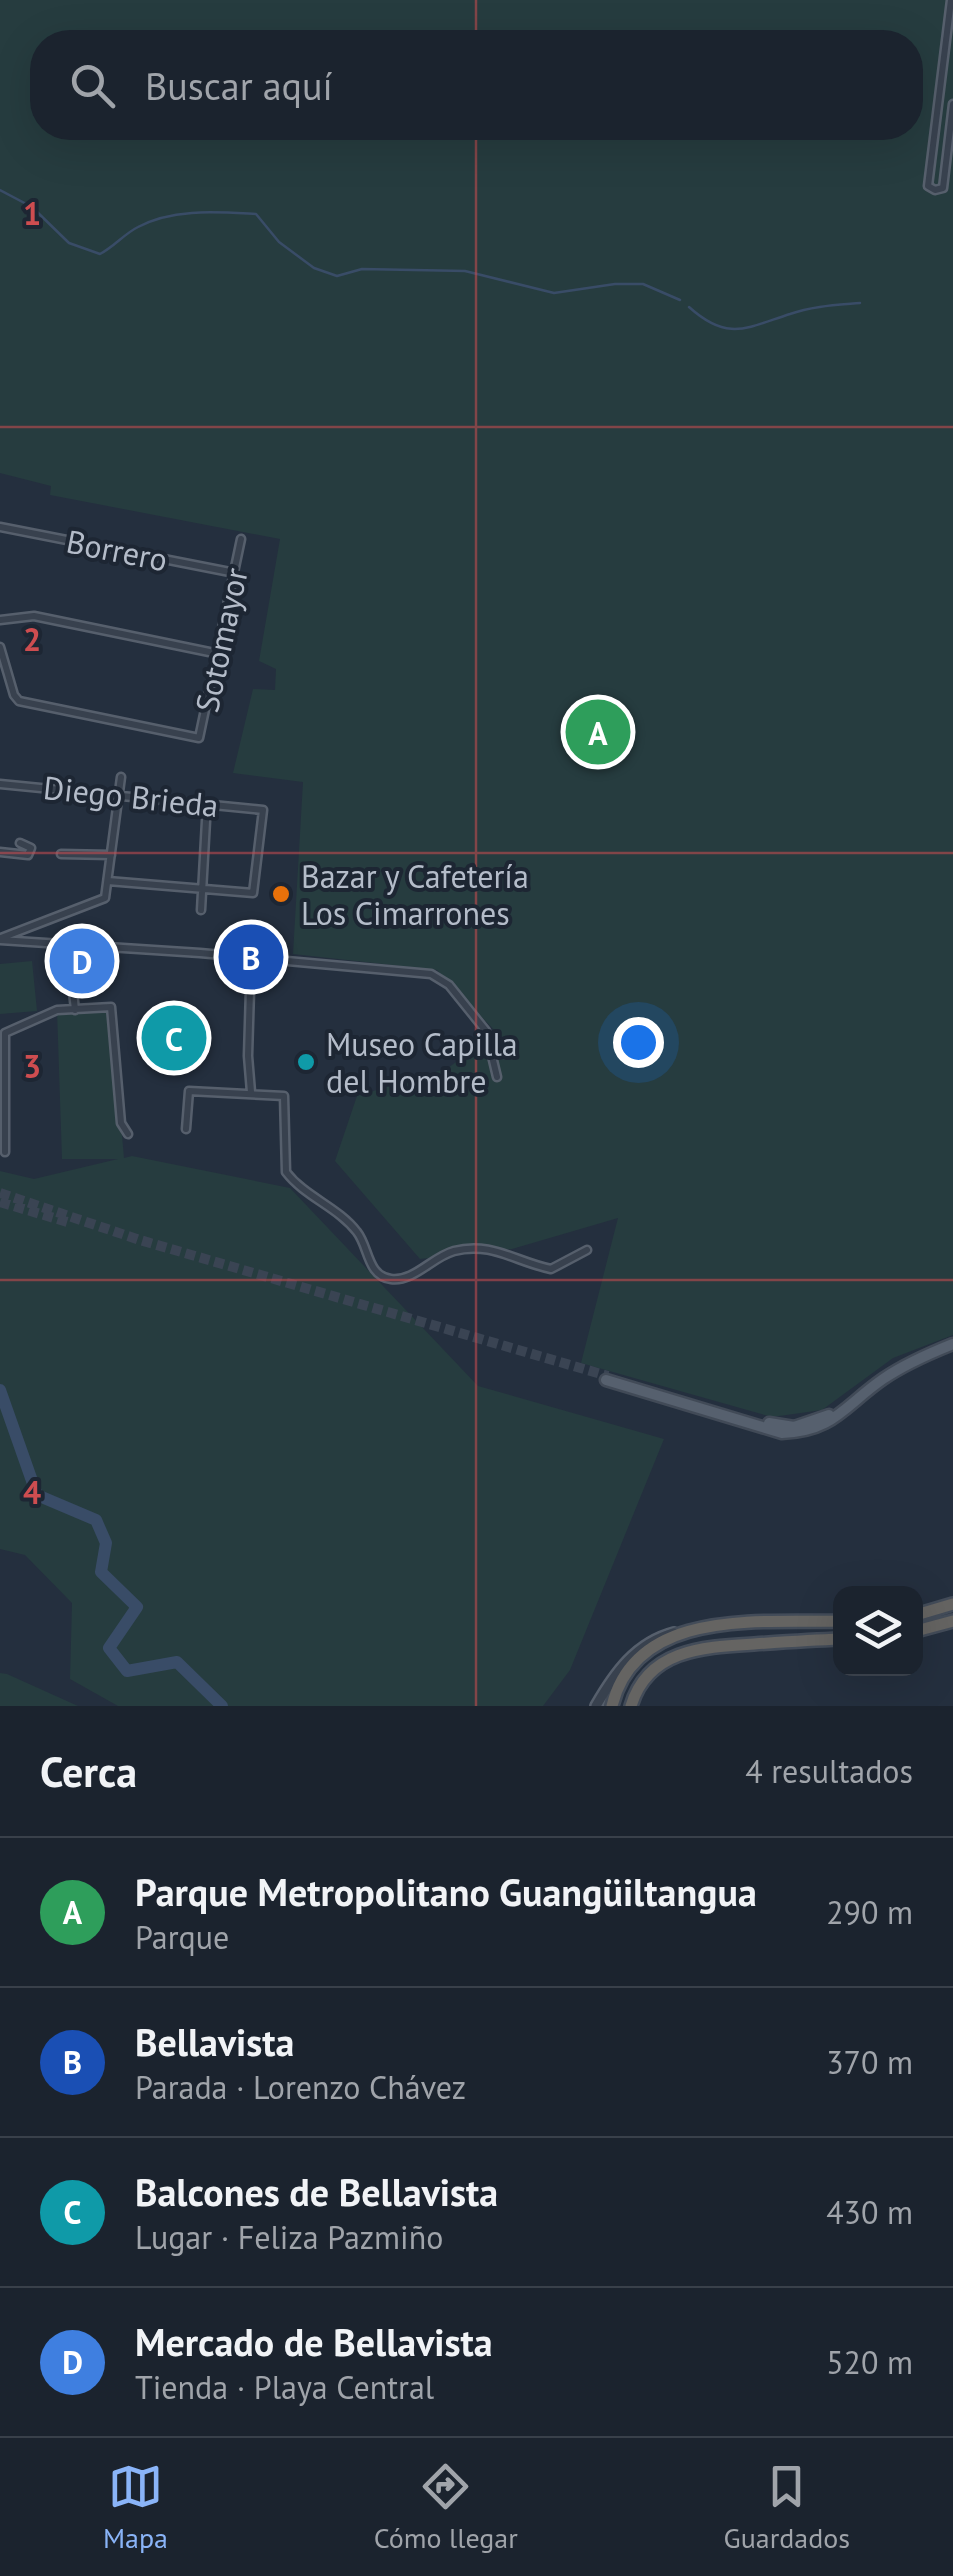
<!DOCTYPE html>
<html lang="es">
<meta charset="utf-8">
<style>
body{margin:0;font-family:"PT Sans",sans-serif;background:#282f3a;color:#f1f3f6}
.controls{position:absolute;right:30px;bottom:30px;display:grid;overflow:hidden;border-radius:20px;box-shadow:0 10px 40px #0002}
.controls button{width:90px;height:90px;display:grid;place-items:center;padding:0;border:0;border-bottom:2px solid #39404a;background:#1b232e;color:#f1f3f6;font:50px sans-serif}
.you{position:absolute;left:638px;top:1042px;width:35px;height:35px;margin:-25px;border:8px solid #fff;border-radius:50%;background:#1a73e8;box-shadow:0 0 0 15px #1a73e833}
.badge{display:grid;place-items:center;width:65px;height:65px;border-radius:50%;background:#8ab4f8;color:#fff;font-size:32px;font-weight:700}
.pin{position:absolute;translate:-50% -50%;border:5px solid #fff;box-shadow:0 2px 10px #0006}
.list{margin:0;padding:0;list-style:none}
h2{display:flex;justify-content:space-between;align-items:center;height:130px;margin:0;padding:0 40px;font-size:42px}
h2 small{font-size:32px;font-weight:400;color:#a0a4aa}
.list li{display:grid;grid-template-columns:65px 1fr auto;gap:30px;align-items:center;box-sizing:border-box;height:150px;padding:0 40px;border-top:2px solid #39404a}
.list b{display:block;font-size:38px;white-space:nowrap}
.list p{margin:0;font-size:32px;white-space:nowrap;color:#a0a4aa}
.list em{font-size:32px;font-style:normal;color:#a0a4aa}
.icon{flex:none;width:55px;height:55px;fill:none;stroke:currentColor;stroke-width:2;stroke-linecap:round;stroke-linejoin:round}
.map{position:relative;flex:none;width:953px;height:1706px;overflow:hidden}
.search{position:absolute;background:#1b232e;box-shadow:0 10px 40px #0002;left:30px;right:30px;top:30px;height:110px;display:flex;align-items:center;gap:25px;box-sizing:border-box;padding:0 35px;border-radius:40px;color:#a0a4aa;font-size:38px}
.sheet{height:730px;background:#1b232e}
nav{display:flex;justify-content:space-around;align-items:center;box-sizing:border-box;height:140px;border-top:2px solid #39404a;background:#1b232e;font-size:28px;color:#a0a4aa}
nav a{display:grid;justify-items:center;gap:5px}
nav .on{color:#8ab4f8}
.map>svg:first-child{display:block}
.green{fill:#263c3f;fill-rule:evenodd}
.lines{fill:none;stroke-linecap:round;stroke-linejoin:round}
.stream{stroke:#394c67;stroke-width:2.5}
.river{stroke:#394c67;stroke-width:12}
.primary-tunnel{stroke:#3a4453;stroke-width:10;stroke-dasharray:10 5;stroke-linecap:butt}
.minor-casing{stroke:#565f6c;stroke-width:11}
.tertiary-casing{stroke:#565f6c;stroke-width:14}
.primary-casing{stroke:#414a57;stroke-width:15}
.trunk-casing{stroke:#434c59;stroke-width:16}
.minor{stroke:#38414e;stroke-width:6}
.tertiary{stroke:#38414e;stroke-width:9}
.primary{stroke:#56606e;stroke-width:10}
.trunk{stroke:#656462;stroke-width:11}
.grid{fill:none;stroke:#ce4d50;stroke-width:2.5;stroke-opacity:0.55}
.food-dot{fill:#e8710a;stroke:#1d2633;stroke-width:4}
.culture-dot{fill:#0f9aa8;stroke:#1d2633;stroke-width:4}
.labels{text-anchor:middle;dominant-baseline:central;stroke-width:8;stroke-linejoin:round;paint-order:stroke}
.street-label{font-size:32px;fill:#b4bcc9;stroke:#1d2633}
.poi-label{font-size:32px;fill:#b4bcc9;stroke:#1d2633;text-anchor:start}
.grid-label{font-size:32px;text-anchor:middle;font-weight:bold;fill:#ce4d50;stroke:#1d2633;stroke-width:8;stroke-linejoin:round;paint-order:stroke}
</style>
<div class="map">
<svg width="953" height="1706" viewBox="0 0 953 1706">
<rect width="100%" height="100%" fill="#242f3e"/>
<path class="green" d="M0,0H953V1335L893,1358L822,1410L772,1417L581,1363L618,1218L512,1249L420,1259L335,1161L357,1096L448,1068L496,1032L437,970L293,954L303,782L233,773L253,689L275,690L276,669L259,661L280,539L50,495L51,486L0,473ZM42,42H910V128H42Z
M32,961L37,1011L0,1014V964Z
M111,1008L124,1158L132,1156L290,1188L478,1386L664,1439L570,1670L543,1706H118L70,1679L72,1603L25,1555L0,1549V1171L34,1179L118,1159H62L57,1010Z
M0,1673L7,1674L78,1706H0Z"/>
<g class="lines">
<path class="stream" d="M0,190L32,207L69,243L100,254C115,246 124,234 138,227C173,208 218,212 256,214L279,242L314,268L337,276L362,269L465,271L554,293L615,284H643L680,300
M689,307C728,342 746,328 790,314C812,306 837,305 860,303"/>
<path class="river" d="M0,1390L37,1495L96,1520L106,1543L101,1572L137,1607L109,1648L127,1671L177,1662L222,1706"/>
<path class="primary-tunnel" d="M0,1193L140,1240L608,1376
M0,1202L71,1223"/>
<defs>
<path id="minor" d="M951,0L928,186L935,190L943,188L953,104
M0,527L235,573
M0,620L34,616L219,654
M0,647L14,695L19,701L199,738L241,539
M0,784L263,810L253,893L108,881
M0,852L28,855L31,848L20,843
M61,854L111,855
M201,910L207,803
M1,938L105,898L121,777
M0,940L200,953L431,974L449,985L486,1031L497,1077
M68,946L75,1010
M251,1092L248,1056L251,957
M186,1129L189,1091L284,1096L286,1172C305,1197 338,1207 357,1232C369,1247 367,1276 391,1279C414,1282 432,1257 454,1251C491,1241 516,1262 551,1269L587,1250
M5,1152V1033L57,1010L111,1007L121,1123L128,1134"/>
<path id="tertiary" d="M596,1706C615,1673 636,1643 674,1633"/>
<path id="primary" d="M606,1380L782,1433C834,1431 844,1406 883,1379C905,1364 928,1354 953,1344
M769,1423L794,1427L829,1415"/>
<path id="trunk" d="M916,1615L953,1604
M916,1631L953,1621
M612,1706C636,1607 763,1623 840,1621
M631,1706C648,1649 704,1647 754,1644C783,1642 812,1640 840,1639"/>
</defs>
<use href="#minor" class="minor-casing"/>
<use href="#tertiary" class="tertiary-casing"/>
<use href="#primary" class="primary-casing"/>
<use href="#trunk" class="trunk-casing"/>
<use href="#minor" class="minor"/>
<use href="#tertiary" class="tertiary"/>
<use href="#primary" class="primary"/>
<use href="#trunk" class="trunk"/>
</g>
<path class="grid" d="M476,0V42M476,128V1706M0,427H953M0,853H953M0,1280H953"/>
<circle class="food-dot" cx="281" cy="894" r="10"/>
<circle class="culture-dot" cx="306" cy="1062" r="10"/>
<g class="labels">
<g class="street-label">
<text transform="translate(117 550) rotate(11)">Borrero</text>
<text transform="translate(221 640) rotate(-78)">Sotomayor</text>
<text transform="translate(131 796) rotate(6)">Diego Brieda</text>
</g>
<g class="poi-label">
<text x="301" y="876">Bazar y Cafetería<tspan x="301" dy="37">Los Cimarrones</tspan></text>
<text x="326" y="1044">Museo Capilla<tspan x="326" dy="37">del Hombre</tspan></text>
</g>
</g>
<g class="grid-label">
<text x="32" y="225">1</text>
<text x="32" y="651">2</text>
<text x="32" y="1078">3</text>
<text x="32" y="1504">4</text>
</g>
</svg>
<div class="controls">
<button><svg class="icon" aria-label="layers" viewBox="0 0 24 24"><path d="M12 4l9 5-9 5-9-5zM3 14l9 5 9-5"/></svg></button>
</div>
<div class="you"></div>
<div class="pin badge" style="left:598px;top:732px;background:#2e9e5b">A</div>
<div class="pin badge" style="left:251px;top:957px;background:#1a4fb4">B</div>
<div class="pin badge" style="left:174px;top:1038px;background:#0f9aa8">C</div>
<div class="pin badge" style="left:82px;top:961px;background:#3f7fe0">D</div>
<div class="search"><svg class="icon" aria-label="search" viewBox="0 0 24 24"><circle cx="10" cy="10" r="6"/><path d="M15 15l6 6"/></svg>Buscar aquí</div>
</div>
<section class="sheet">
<h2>Cerca<small>4 resultados</small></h2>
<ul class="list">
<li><span class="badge" style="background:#2e9e5b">A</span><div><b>Parque Metropolitano Guangüiltangua</b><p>Parque</p></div><em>290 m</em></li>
<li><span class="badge" style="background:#1a4fb4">B</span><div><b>Bellavista</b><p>Parada · Lorenzo Chávez</p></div><em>370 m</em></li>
<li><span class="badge" style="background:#0f9aa8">C</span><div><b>Balcones de Bellavista</b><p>Lugar · Feliza Pazmiño</p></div><em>430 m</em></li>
<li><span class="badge" style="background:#3f7fe0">D</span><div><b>Mercado de Bellavista</b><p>Tienda · Playa Central</p></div><em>520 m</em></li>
</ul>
</section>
<nav>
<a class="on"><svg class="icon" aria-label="map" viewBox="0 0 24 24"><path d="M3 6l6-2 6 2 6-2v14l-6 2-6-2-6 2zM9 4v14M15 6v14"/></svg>Mapa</a>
<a><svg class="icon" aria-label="directions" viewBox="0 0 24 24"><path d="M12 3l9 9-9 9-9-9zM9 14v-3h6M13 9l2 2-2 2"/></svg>Cómo llegar</a>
<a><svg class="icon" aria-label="saved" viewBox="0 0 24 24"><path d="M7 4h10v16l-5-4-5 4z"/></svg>Guardados</a>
</nav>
